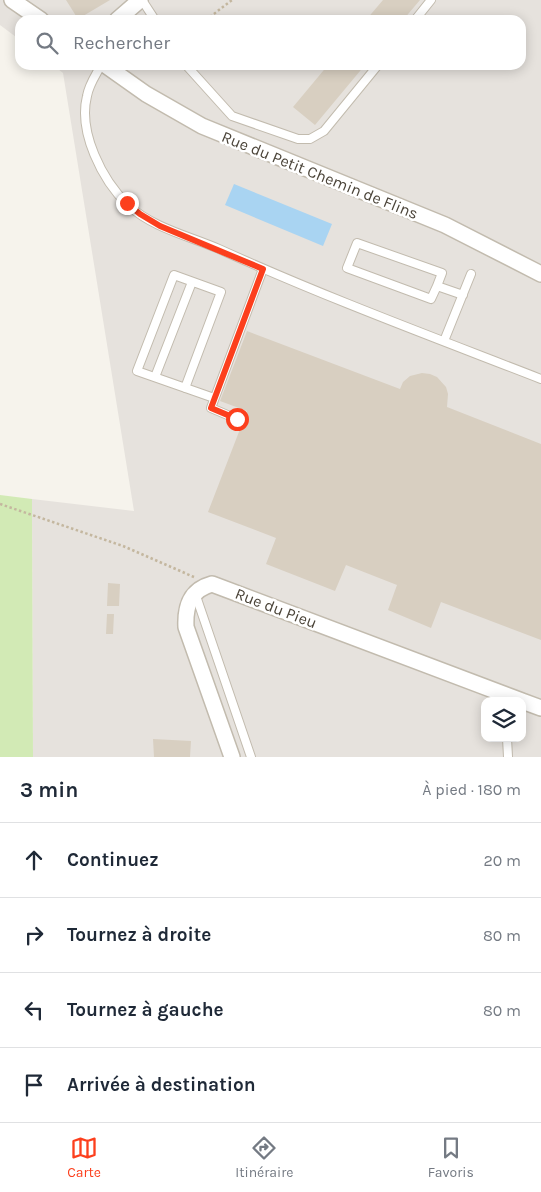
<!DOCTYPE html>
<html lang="fr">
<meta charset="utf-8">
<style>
body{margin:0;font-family:Karla,sans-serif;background:#f6f6f7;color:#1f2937}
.controls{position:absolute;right:15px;bottom:15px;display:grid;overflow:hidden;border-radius:10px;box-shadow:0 2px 12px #0003}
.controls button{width:45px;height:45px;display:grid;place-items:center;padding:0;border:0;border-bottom:1px solid #e0e1e3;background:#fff;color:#1f2937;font:25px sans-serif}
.stop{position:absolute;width:15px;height:15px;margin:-11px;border:4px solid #fc3f1d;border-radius:50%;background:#fff}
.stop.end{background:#fc3f1d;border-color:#fff;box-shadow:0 1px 5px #0008}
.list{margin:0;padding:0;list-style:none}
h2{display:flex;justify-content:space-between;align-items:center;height:65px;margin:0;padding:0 20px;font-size:21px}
h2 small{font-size:16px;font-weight:400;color:#747a83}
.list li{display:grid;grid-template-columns:32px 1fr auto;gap:15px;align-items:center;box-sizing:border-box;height:75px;padding:0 20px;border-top:1px solid #e0e1e3}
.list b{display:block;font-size:19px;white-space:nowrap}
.list em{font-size:16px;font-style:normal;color:#747a83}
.icon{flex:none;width:28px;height:28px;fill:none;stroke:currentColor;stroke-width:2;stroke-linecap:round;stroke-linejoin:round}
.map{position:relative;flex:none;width:541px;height:757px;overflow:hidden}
.search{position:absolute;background:#fff;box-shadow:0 2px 12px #0003;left:15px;right:15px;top:15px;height:55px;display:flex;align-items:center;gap:12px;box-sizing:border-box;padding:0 18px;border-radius:15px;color:#747a83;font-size:19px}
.sheet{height:365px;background:#fff}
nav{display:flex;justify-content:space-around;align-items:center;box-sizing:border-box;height:70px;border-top:1px solid #e0e1e3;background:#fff;font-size:14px;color:#747a83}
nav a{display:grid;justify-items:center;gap:2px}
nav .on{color:#fc3f1d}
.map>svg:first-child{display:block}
.industrial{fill:#e6e2dd;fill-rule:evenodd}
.green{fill:#d2eab5}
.water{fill:#a9d4f2}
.building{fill:#d8cfc1}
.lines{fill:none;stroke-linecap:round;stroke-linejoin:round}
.service-casing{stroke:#c2bbae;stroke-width:10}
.minor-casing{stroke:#c2bbae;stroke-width:18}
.path{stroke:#c4b79f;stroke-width:2.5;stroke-dasharray:2.5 2.5;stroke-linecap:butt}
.service{stroke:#fff;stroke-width:8}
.minor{stroke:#fff;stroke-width:15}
.route{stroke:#fc3f1d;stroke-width:6}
.labels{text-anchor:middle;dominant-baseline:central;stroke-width:5;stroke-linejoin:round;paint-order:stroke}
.street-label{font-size:16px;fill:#4b4439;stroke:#fff}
</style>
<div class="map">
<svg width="541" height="757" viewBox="0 0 541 757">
<rect width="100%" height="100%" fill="#f6f3ec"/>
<path class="industrial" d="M0,0H541V757H33L32,499L134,511L63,73L53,65H521V20H20V40L0,25ZM485,701H522V738H485Z"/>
<path class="green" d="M0,495L32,499L33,757H0Z"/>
<path class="water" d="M234,184L332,224L323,246L225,205Z"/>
<path class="building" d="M66,0H110L78,19Z
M383,0H420L403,20H366Z
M328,65H365L315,125L293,107Z
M247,331L400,389L403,382L410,376L422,373L430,374L437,377L446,387L448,394L447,407L541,444V640L441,602L431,628L388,610L397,585L346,565L335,591L266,564L276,538L208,512L247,411L220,401Z
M108,583L120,584L119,606H107Z
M107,614H114L113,634H106Z
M153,739L191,741L190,757H154Z"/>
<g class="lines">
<defs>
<path id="service" d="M142,0L155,20
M415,20L431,0
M101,65C96,75 89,84 87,96C78,132 102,180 128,205C153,228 189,236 219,249C325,297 433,337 541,379
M186,65L232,116L298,139H310L324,131L378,65
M437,286L431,299L347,268L357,243L442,273L437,286L463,295
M444,341L471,274
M155,377L192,282
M185,388L221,292L174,275L137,371L214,398
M237,419L211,408L263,269
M195,593L251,757
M507,738L508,757"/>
<path id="minor" d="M12,0L41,20
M117,20L140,0
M105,65L146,94L202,126L445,225L541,274
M522,701L541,708
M232,757L186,627C185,606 190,590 212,584L522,701"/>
</defs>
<use href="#service" class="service-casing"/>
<use href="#minor" class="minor-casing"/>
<path class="path" d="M206,20L232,0
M0,504L123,546L194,577"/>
<use href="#service" class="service"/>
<use href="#minor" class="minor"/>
</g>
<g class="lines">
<path class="route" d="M127,203L140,214L160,226L263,269L211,408L237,419"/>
</g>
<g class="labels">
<g class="street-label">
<text transform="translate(320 175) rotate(22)">Rue du Petit Chemin de Flins</text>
<text transform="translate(276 608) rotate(21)">Rue du Pieu</text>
</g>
</g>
</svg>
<div class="controls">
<button><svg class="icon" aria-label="layers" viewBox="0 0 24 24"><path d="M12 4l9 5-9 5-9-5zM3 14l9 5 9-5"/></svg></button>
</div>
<div class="stop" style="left:237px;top:419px"></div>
<div class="stop end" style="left:127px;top:203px"></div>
<div class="search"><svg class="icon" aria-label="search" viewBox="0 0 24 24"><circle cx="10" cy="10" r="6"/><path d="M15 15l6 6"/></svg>Rechercher</div>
</div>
<section class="sheet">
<h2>3 min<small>À pied · 180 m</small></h2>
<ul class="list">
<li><svg class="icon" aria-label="ahead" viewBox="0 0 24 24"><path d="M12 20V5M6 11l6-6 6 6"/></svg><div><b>Continuez</b></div><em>20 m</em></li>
<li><svg class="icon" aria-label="right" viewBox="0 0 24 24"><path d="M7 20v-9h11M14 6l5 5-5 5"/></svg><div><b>Tournez à droite</b></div><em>80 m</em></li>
<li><svg class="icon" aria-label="left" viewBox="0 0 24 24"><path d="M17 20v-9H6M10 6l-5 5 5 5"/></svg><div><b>Tournez à gauche</b></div><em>80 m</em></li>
<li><svg class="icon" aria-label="arrive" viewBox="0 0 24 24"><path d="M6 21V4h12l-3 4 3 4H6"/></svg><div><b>Arrivée à destination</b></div></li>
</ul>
</section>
<nav>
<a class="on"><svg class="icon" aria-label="map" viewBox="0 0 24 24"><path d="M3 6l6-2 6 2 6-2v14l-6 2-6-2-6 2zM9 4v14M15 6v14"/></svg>Carte</a>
<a><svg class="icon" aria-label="directions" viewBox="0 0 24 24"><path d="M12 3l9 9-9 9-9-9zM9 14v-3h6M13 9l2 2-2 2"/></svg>Itinéraire</a>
<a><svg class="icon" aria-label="saved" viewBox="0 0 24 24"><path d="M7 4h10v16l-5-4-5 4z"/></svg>Favoris</a>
</nav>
